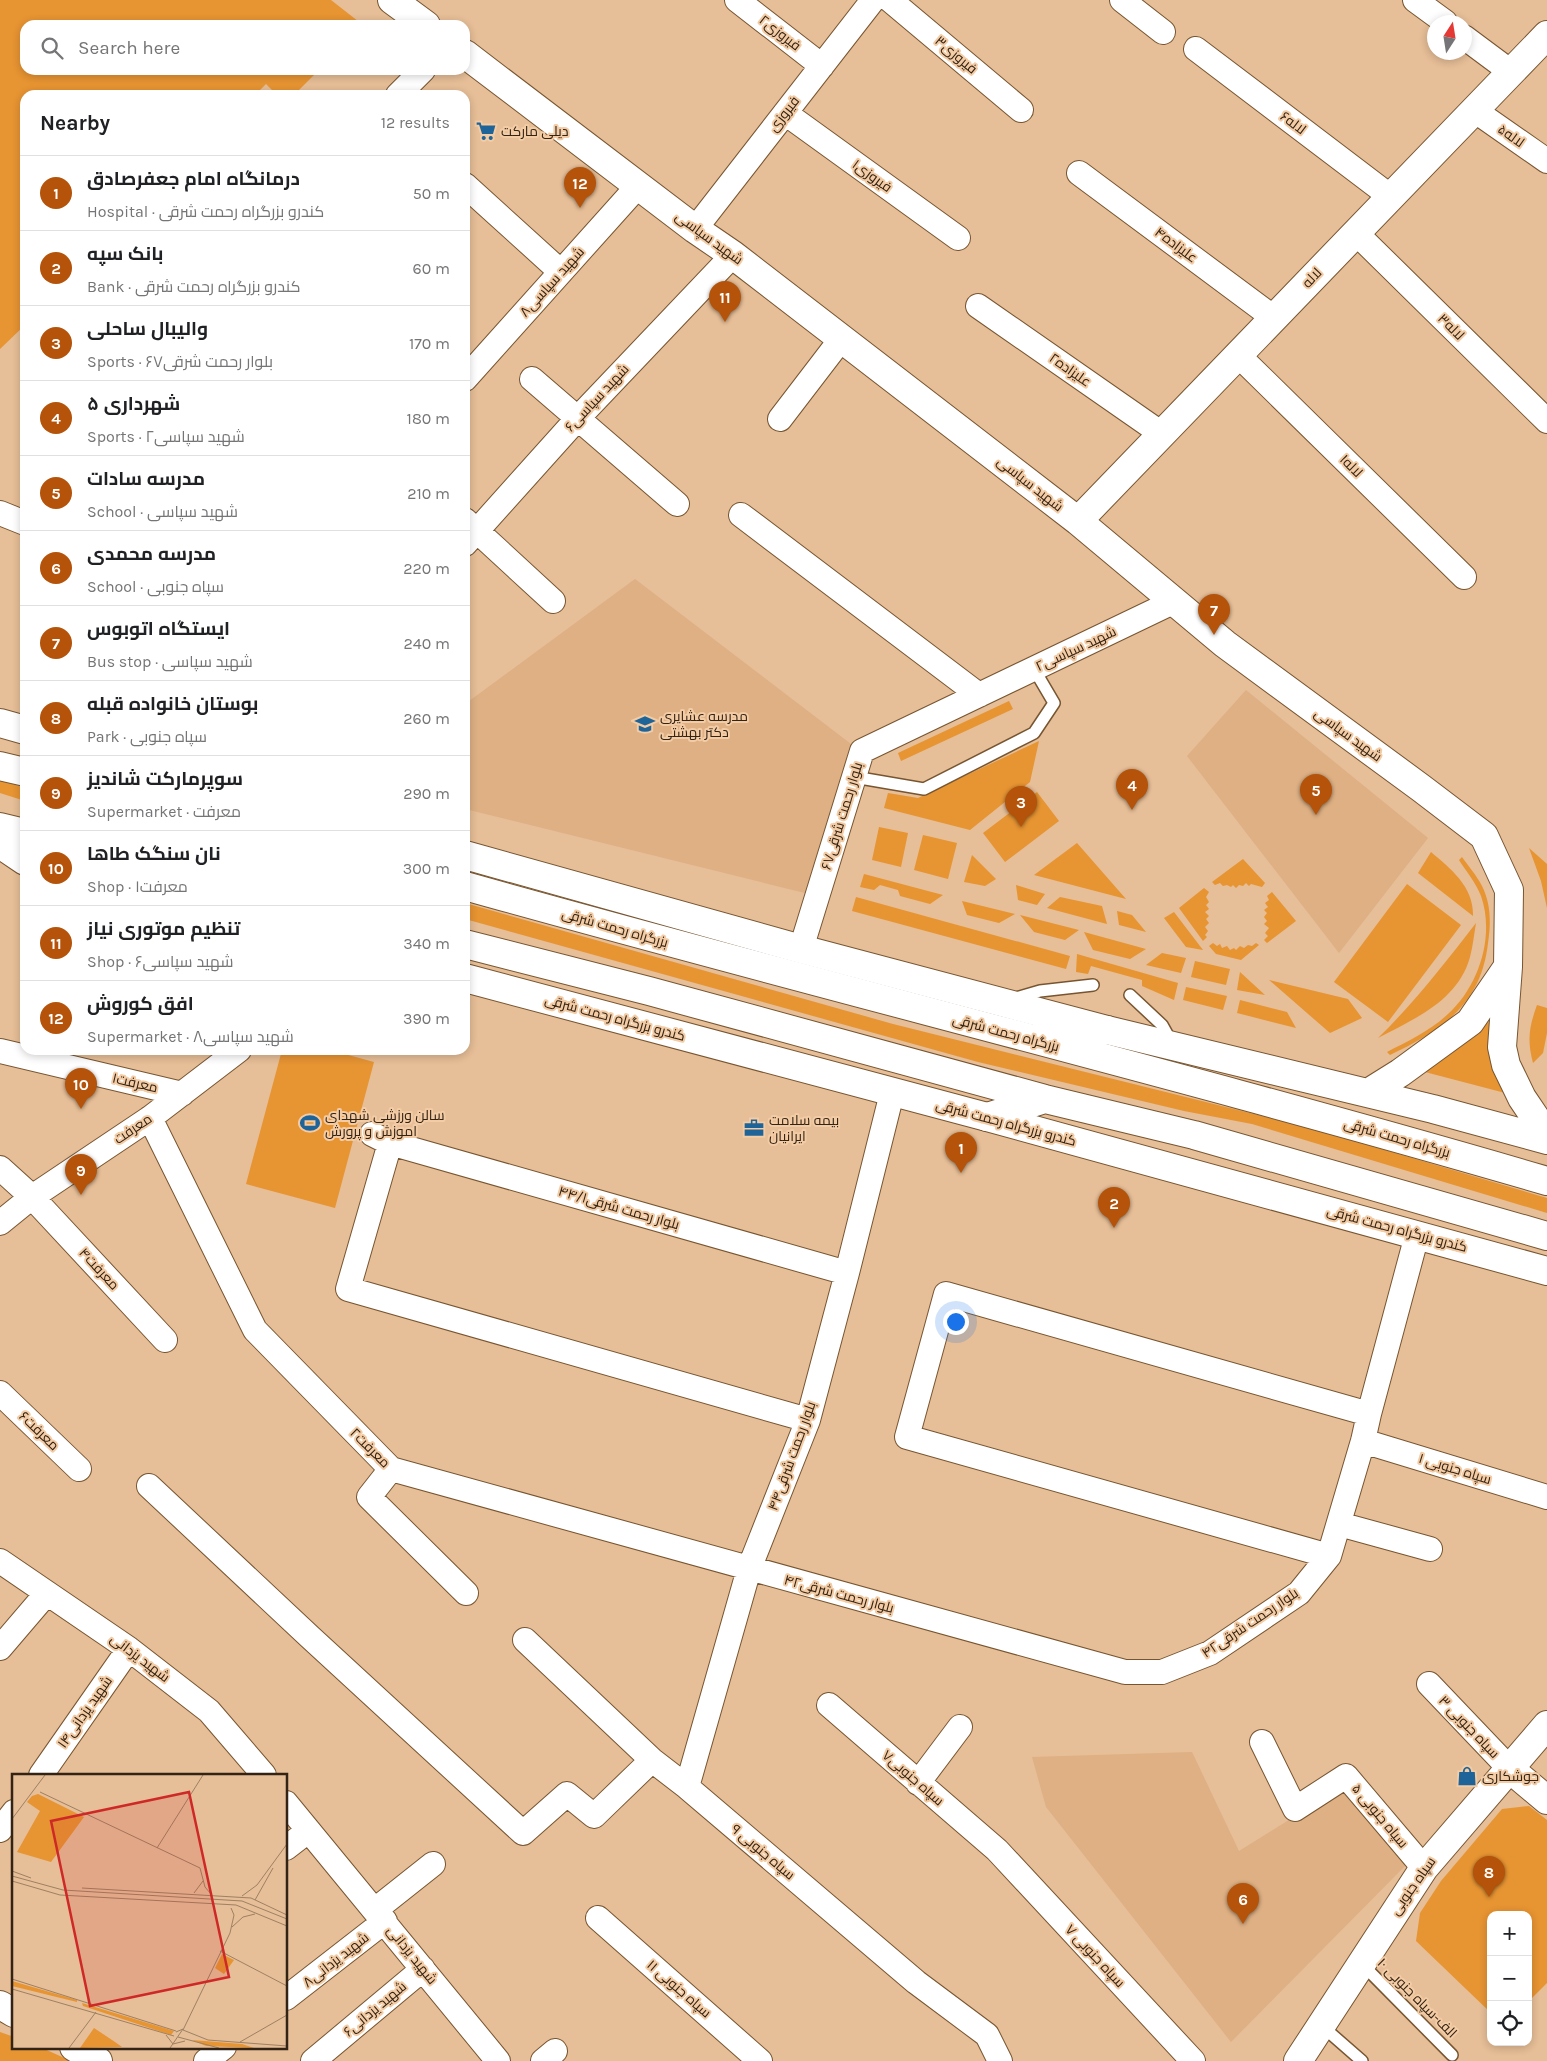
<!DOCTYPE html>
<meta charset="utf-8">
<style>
body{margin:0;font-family:Karla,Cairo,sans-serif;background:#f6f6f6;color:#202124}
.controls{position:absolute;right:15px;bottom:15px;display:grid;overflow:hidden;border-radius:10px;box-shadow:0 2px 8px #0003}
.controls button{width:45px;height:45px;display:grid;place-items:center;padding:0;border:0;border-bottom:1px solid #e0e0e0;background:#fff;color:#202124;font:25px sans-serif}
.compass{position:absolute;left:1427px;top:15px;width:45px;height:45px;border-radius:50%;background:#fff;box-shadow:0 2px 8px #0003;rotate:12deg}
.you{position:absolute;left:955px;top:1321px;width:18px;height:18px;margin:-12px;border:4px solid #fff;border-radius:50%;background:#1a73e8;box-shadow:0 0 0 8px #1a73e833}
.badge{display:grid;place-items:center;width:32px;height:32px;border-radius:50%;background:#b45309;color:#fff;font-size:16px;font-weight:700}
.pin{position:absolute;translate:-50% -41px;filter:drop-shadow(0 1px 2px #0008)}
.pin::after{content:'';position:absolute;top:26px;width:18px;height:15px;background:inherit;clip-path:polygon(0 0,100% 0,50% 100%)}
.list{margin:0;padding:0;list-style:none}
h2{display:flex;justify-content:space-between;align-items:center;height:65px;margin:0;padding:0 20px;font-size:21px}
h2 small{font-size:16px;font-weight:400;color:#757577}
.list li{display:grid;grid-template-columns:32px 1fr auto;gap:15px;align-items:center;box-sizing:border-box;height:75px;padding:0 20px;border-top:1px solid #e0e0e0}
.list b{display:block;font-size:19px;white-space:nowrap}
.list p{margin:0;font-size:16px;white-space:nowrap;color:#757577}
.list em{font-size:16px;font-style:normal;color:#757577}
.icon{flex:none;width:28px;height:28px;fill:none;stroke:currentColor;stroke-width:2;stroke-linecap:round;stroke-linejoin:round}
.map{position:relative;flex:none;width:1547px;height:2061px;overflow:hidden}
.search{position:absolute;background:#fff;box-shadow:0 2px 8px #0003;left:20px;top:20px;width:450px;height:55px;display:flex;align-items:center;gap:12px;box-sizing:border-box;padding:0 18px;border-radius:15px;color:#757577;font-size:19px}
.panel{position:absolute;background:#fff;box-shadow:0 2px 8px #0003;left:20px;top:90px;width:450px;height:965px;border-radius:15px}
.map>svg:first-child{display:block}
.built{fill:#deb084}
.green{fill:#e79432}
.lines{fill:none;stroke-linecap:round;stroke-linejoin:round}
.lane-casing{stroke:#775530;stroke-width:14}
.street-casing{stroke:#775530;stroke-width:26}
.secondary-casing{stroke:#775530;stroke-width:30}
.highway-casing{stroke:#775530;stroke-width:30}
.lane{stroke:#fff;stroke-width:11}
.street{stroke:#fff;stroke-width:24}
.secondary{stroke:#fff;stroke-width:28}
.highway{stroke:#fff;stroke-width:28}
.labels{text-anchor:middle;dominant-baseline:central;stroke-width:4;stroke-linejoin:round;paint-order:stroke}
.street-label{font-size:14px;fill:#322314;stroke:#f3cba4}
.poi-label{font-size:14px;fill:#322314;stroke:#f3cba4;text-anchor:start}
.inset-road{fill:none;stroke:#9e8063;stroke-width:1}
.view{fill:#ce2827;fill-opacity:0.15;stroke:#ce2827;stroke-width:2.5}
.inset-edge{fill:none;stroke:#322314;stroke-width:2.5}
</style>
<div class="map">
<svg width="1547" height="2061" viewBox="0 0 1547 2061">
<rect width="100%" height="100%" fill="#e6be97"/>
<path class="built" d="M635,579L851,744L805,893L465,809V704Z
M1246,690L1428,838L1339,953L1187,756Z
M1192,1752L1239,1851L1332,1793L1341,1792L1352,1795L1409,1862L1231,2042L1046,1807L1032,1757Z"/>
<path class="green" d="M0,0H331L363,25H25V70H319L294,95H277L266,84L255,95H25V325L0,349Z
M1009,701L1013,709L901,761L898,753Z
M1039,741L1030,782L970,830L884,808L888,793L918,798Z
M0,780L25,788V801L0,793Z
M1037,792L1059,821L1005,862L983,833Z
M879,827L908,833L901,867L872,860Z
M923,835L957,843L948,879L914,870Z
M1077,843L1126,899L1034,875Z
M1529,848L1547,864V908L1541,881Z
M1431,852C1451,869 1474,887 1473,916L1418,873Z
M972,855L996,879L985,886L964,882Z
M1462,857C1469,867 1477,876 1482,886C1491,904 1491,923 1488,943C1481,1005 1442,1030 1390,1055L1387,1052C1408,1041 1430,1031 1448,1014C1479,986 1495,936 1481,896C1476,883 1466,871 1459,860Z
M1243,859L1265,883L1262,887L1251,884L1249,886L1246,883L1243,886L1239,885L1236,888L1233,885L1231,887L1227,885L1223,886L1220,883L1215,885L1212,882Z
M864,874L943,895L930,904L900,896L898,890L880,885L874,890L860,887Z
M1407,884L1461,925L1388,1022L1334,982Z
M1016,885L1045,894L1037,905L1018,900Z
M1204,888L1209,892L1206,897L1209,902L1206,905L1209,909L1205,912L1209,916L1206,919L1209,923L1205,927L1208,931L1205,935L1207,937L1203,941L1179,908Z
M1272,892L1296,921L1267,943L1264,940L1268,936L1265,933L1269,928L1264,924L1267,921L1264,917L1267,913L1264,910L1268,907L1265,903L1269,900L1267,896Z
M856,897L1070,956L1066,969L852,911Z
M1060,897L1102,906L1107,924L1047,908Z
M962,901L1015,914L999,923L967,915Z
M465,903L893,1024L1318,1130L1547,1198V1213L1252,1124L1184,1111L978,1062L465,919Z
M1117,911L1132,915L1146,932L1119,925Z
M1174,912L1203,950L1186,947L1164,918Z
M1020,915L1079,930L1065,940L1034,932Z
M1476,923C1474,934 1473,946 1470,957C1458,1001 1414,1019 1378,1038C1414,1003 1445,963 1476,923Z
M1084,932L1146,949L1130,959L1093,950Z
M1213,943L1217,946L1220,944L1222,948L1227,946L1230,950L1234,948L1236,950L1240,946L1244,948L1248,945L1252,946L1256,943L1259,945L1241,960L1216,954L1209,946Z
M1162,953L1186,958L1181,973L1146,965Z
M1077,954L1178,983L1174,1000L1142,986V980L1091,966L1088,974L1076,972Z
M1195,961L1230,969L1226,985L1191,977Z
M1240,972L1265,995L1237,990Z
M1269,980L1348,999L1362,1018L1330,1033Z
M1186,987L1227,996L1223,1010L1183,1000Z
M1240,1000L1287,1012L1296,1028L1237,1013Z
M1537,1005L1547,1008V1033L1543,1053L1533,1063C1527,1040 1529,1027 1537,1005Z
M1490,1021L1509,1094L1425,1072Z
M282,1050H330L374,1062L335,1208L246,1184Z
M1529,1806L1547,1820V1983L1528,2002V1915H1491V2013L1416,1941L1420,1913L1441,1881L1502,1809Z
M0,2032L14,2037V2047H40L71,2061H0Z"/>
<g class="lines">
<defs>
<path id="lane" d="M854,777L924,789L1034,733L1054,703L1034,669
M1130,995L1162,1025L1172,1043
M1013,999L1040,991L1093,985
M1362,1964L1452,2055
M1322,2026L1362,2061"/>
<path id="street" d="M737,0L822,66
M890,0L1021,110
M1122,0L1163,32
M1415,0L1445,22
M1464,37L1511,72
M1196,49L1391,197
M398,95L423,70
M1474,110L1547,161
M785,113L958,238
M1079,173L1274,318
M465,185L561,272
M695,229L873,0
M1356,233L1547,421
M978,306L1162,434
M1238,355L1464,577
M465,379L638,186
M532,379L677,504
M780,419L842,338
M0,513L25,523
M741,515L979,695
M465,520L553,601
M465,544L578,418L733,255
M801,949L862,751L1173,602
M0,1051L182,1094
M150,1118L255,1330L391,1469L1125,1672H1162L1210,1653L1299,1593L1329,1556L1363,1441L1369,1414L1417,1235
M372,1134L390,1143L847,1273
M390,1143L348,1289L808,1420
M0,1168L32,1197L165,1340
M0,1223L32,1197L150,1118L239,1050
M0,1393L79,1469
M1363,1441L1547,1497
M391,1469L369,1497L466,1593
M149,1486L310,1637L523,1833L567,1794L594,1816L652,1760
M1339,1524L1430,1549
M1329,1556L907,1437L946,1294L1369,1414
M0,1561L129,1649L209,1711L264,1775
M525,1640L652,1760L687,1787L916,1982L987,2035L1000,2061
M0,1648L47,1593
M1429,1684L1510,1769
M829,1705L997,1850L1193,2061
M1262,1742L1295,1809L1346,1776L1424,1868
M41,1775L129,1649
M918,1783L960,1727
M687,1787L749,1569L808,1420L847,1273L892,1093
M286,1803L498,2061
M0,1830L14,1812
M286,1848L308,1831
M375,1910L433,1864
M598,1918L760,2061
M286,1998L385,1921
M206,2061L224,2047
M313,2061L423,1969
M543,2061L555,2051"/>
<path id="secondary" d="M392,0L426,25
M465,54L695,229L733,255L1078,521L1225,644L1421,788L1484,836L1509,890L1508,967L1502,1047L1506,1065L1522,1098L1547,1135
M1078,521L1547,35
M465,855L801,949L1107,1030L1433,1109L1547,1140
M465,978L987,1117L1547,1271
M1368,1093L1400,1073L1470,1022L1507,968
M1510,1769L1547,1800
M0,2005L14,2013
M74,2047L98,2061
M1298,2061L1424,1868L1547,1725"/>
<path id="highway" d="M0,723L25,730
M0,766L25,772
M0,827L25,833
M0,844L25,861
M465,886C825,987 1188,1076 1547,1181
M465,944L649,991L1045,1099L1194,1135L1547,1236
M1044,1036L1107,1030
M987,1117L1045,1099"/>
</defs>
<use href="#lane" class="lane-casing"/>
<use href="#street" class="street-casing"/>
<use href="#secondary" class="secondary-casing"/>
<use href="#highway" class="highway-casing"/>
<use href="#lane" class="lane"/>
<use href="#street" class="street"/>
<use href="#secondary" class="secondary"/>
<use href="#highway" class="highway"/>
</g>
<defs>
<symbol id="supermarket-bare" viewBox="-9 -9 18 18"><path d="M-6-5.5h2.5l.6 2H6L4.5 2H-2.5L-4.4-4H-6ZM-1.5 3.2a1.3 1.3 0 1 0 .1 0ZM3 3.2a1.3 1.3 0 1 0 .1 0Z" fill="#1e6498" stroke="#f3cba4" stroke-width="2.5" paint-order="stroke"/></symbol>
<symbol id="school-bare" viewBox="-9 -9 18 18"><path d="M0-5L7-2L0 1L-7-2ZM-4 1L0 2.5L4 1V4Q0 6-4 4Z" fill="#1e6498" stroke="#f3cba4" stroke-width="2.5" paint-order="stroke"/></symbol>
<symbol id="stadium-bare" viewBox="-9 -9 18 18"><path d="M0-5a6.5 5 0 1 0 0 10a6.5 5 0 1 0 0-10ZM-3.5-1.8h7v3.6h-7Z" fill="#1e6498" stroke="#f3cba4" stroke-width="2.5" paint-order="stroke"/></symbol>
<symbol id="office-bare" viewBox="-9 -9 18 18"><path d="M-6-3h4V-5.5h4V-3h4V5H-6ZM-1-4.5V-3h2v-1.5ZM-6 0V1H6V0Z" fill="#1e6498" stroke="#f3cba4" stroke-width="2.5" paint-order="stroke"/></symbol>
<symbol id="shop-bare" viewBox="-9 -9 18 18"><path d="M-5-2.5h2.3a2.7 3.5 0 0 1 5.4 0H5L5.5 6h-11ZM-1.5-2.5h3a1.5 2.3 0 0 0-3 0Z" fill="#1e6498" stroke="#f3cba4" stroke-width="2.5" paint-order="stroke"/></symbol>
</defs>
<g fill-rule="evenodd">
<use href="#supermarket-bare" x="472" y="117" width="28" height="28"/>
<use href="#school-bare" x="631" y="710" width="28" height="28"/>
<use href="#stadium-bare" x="296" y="1109" width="28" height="28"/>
<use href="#office-bare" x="740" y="1114" width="28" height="28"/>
<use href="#shop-bare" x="1453" y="1762" width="28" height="28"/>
</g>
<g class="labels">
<g class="street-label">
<text transform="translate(780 33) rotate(38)">فیروزی۲</text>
<text transform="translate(956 55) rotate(40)">فیروزی۳</text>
<text transform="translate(784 114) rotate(-52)">فیروزی</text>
<text transform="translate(1293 123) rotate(37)">۶لاله</text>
<text transform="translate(1511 136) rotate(35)">لاله۵</text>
<text transform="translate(872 176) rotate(36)">فیروزی۱</text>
<text transform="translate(709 238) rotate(36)">شهید سپاسی</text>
<text transform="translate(1176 245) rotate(37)">علیزاده۴</text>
<text transform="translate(1312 278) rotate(-46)">لاله</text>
<text transform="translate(552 282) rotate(-48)">شهید سپاسی۸</text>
<text transform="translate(1451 327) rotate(45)">۳لاله</text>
<text transform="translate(1070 370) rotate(35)">علیزاده۲</text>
<text transform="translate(597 398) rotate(-47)">شهید سپاسی۶</text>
<text transform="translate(1351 466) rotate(45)">۱لاله</text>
<text transform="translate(1030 484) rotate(38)">شهید سپاسی</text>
<text transform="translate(1076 649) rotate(-25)">شهید سپاسی۲</text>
<text transform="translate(1348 735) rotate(36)">شهید سپاسی</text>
<text transform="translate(842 816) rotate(-73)">بلوار رحمت شرقی۶۷</text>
<text transform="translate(615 928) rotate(16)">بزرگراه رحمت شرقی</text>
<text transform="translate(615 1018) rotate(15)">کندرو بزرگراه رحمت شرقی</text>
<text transform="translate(1006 1033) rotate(15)">بزرگراه رحمت شرقی</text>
<text transform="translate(135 1083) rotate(13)">معرفت۱</text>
<text transform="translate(1006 1123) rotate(15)">کندرو بزرگراه رحمت شرقی</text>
<text transform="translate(133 1129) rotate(-34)">معرفت</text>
<text transform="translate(1397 1138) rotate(16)">بزرگراه رحمت شرقی</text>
<text transform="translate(619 1208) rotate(16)">بلوار رحمت شرقی۴۴/۱</text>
<text transform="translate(1397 1229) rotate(15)">کندرو بزرگراه رحمت شرقی</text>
<text transform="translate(99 1269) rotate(47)">معرفت۴</text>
<text transform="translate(39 1431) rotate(44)">معرفت۶</text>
<text transform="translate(370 1448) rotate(45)">معرفت۲</text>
<text transform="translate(792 1456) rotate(-70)">۴۴بلوار رحمت شرقی</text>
<text transform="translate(1455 1469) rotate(17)">۱ سپاه جنوبی</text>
<text transform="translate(839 1594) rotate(15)">بلوار رحمت شرقی۴۲</text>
<text transform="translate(1250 1623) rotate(-34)">بلوار رحمت شرقی۴۲</text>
<text transform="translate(140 1658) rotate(37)">شهید یزدانی</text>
<text transform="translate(85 1712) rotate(-55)">شهید یزدانی۱۴</text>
<text transform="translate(1469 1727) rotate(46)">۳ سپاه جنوبی</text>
<text transform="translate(913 1778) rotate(41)">سپاه جنوبی۷</text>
<text transform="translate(1380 1816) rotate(50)">۵ سپاه جنوبی</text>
<text transform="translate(763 1852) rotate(40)">۹ سپاه جنوبی</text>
<text transform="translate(1413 1886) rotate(-55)">سپاه جنوبی</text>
<text transform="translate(412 1955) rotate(51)">شهید یزدانی</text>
<text transform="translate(1095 1956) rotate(47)">۷ سپاه جنوبی</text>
<text transform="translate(336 1960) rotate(-38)">شهید یزدانی۸</text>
<text transform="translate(679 1989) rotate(41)">۱۱ سپاه جنوبی</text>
<text transform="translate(1417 1998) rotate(45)">۱۰ الف-سپاه جنوبی</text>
<text transform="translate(375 2009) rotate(-40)">شهید یزدانی۶</text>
</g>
<g class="poi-label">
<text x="501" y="131">دیلی مارکت</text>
<text x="660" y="716">مدرسه عشایری<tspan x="660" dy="16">دکتر بهشتی</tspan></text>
<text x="325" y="1115">سالن ورزشی شهدای<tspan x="325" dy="16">اموزش و پرورش</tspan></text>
<text x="769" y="1120">بیمه سلامت<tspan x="769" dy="16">ایرانیان</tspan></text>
<text x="1482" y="1776">جوشکاری</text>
</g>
</g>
<g transform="translate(12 1774)">
<rect width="275" height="275" fill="#e6be97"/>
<path d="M26,20L72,43L39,88L5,78L28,37L15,28L20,22ZM210,180L222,186L212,200L203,194ZM0,207L65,226V228L0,212ZM70,229L162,257L159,261L71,232ZM82,254L103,268L110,273L68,274ZM180,266L230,270L242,274L194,272Z" fill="#e79432"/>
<path class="inset-road" d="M28,18L188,94L193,113L199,120M0,45L33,1M145,74L191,1M0,97L19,104M0,102L51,116L230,127L275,145M0,107L48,121L224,131L275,152M70,114L239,124L275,141M182,119L191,107M230,122L245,111L275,70M243,126L261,94M219,134L222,141L218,159L171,256L196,266L275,272M220,153L231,143L243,140M208,177L275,212M0,205L164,257M0,215L162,262M154,261L161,270L173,267M166,263L207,274M228,268L275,241M57,274L84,238M158,274L171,255L164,258"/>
<path class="view" d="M177,18L217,203L78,232L39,47Z"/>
<rect width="275" height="275" class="inset-edge"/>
</g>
</svg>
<div class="controls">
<button>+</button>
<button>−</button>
<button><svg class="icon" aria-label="locate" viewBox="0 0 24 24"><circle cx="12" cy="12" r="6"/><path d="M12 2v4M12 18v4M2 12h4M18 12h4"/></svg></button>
</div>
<svg class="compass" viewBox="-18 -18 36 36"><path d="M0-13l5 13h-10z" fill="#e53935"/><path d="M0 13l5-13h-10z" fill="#757577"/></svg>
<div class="you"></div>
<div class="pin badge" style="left:961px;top:1173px">1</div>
<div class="pin badge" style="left:1114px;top:1228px">2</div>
<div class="pin badge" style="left:1021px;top:827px">3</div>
<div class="pin badge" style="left:1132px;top:810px">4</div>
<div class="pin badge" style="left:1316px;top:815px">5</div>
<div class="pin badge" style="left:1243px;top:1924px">6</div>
<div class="pin badge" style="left:1214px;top:635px">7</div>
<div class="pin badge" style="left:1489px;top:1897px">8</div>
<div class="pin badge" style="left:81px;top:1195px">9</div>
<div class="pin badge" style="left:81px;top:1109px">10</div>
<div class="pin badge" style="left:725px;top:322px">11</div>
<div class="pin badge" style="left:580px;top:208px">12</div>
<div class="search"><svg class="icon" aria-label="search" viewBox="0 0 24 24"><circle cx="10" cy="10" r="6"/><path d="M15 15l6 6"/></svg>Search here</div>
<section class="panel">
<h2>Nearby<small>12 results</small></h2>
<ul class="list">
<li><span class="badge">1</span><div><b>درمانگاه امام جعفرصادق</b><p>Hospital · کندرو بزرگراه رحمت شرقی</p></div><em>50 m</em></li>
<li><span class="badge">2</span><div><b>بانک سپه</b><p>Bank · کندرو بزرگراه رحمت شرقی</p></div><em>60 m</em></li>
<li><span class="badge">3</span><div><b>والیبال ساحلی</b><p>Sports · بلوار رحمت شرقی۶۷</p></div><em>170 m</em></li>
<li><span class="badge">4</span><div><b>شهرداری ۵</b><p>Sports · شهید سپاسی۲</p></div><em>180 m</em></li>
<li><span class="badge">5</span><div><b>مدرسه سادات</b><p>School · شهید سپاسی</p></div><em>210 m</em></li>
<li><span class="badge">6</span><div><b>مدرسه محمدی</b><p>School · سپاه جنوبی</p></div><em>220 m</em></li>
<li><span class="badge">7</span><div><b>ایستگاه اتوبوس</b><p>Bus stop · شهید سپاسی</p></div><em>240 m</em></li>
<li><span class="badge">8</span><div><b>بوستان خانواده قبله</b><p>Park · سپاه جنوبی</p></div><em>260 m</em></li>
<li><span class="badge">9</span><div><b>سوپرمارکت شاندیز</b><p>Supermarket · معرفت</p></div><em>290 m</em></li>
<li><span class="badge">10</span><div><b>نان سنگک طاها</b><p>Shop · معرفت۱</p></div><em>300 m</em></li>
<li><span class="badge">11</span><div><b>تنظیم موتوری نیاز</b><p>Shop · شهید سپاسی۶</p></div><em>340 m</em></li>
<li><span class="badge">12</span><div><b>افق کوروش</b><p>Supermarket · شهید سپاسی۸</p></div><em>390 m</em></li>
</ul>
</section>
</div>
